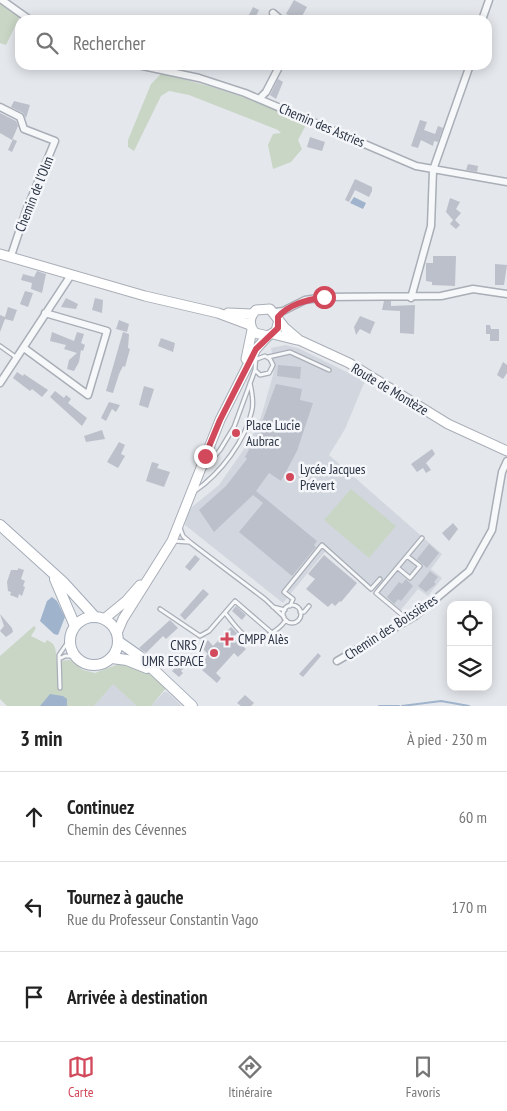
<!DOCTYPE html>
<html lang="fr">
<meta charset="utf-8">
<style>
body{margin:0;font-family:"PT Sans Narrow",sans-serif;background:#f6f6f6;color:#222}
.controls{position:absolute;right:15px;bottom:15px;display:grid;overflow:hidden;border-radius:10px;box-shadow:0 2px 12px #0003}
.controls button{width:45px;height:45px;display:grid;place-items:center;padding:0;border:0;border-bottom:1px solid #e0e0e0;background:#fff;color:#222;font:25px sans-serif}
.stop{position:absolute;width:15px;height:15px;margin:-11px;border:4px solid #d1495b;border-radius:50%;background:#fff}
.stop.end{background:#d1495b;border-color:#fff;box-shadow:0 1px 5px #0008}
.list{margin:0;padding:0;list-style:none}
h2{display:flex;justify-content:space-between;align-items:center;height:65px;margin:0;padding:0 20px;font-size:21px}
h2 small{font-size:16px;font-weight:400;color:#767676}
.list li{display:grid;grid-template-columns:32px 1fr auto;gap:15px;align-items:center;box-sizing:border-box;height:90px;padding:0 20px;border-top:1px solid #e0e0e0}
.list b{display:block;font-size:19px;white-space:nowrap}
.list p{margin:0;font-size:16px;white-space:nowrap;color:#767676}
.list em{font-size:16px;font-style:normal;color:#767676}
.icon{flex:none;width:28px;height:28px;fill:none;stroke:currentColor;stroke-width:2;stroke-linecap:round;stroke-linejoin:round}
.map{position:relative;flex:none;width:507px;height:706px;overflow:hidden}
.search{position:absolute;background:#fff;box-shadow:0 2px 12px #0003;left:15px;right:15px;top:15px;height:55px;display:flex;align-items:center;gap:12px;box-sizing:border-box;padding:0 18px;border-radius:15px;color:#767676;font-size:19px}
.sheet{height:335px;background:#fff}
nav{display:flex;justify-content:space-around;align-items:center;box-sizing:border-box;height:70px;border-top:1px solid #e0e0e0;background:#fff;font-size:14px;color:#767676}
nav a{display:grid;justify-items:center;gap:2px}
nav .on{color:#d1495b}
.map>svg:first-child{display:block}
.built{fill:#d2d6de}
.green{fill:#c9d6c5}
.water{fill:#9fb4cc}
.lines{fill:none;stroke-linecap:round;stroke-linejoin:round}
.stream{stroke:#9fb4cc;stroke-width:2}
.building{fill:#bbc0ca}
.lane-casing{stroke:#a9aeb7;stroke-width:5.5}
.street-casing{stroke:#a9aeb7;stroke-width:9}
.secondary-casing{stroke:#a9aeb7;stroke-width:11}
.primary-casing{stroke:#a3abb8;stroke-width:12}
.lane{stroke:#f7f8fa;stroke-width:3}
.street{stroke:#f7f8fa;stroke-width:6}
.secondary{stroke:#fff;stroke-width:9}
.primary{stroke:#fff;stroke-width:10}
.route{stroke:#d1495b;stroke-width:6}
.poi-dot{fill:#d1495b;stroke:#f4f6f9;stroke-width:2}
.labels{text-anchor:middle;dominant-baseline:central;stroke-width:5;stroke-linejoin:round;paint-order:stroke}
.street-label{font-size:14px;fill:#2b3445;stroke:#f4f6f9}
.poi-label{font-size:14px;fill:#2b3445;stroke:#f4f6f9;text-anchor:start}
</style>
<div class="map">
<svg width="507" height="706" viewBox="0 0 507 706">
<rect width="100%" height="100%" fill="#e4e7ec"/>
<path class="built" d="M286,345L298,348L365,381L345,429L329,455L442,554L431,569L442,578L428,596L418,589L400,611L328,548L283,603L185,525L187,515L192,507L219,485L251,439L261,417L273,375L274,364L271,348Z
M113,683L137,706H94Z
M164,692H167L182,706H151Z"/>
<path class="green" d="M0,2L20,16L6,45L0,43Z
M161,74C212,85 260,102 307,123L298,140L302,149L291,162L273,169L268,145L273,134L281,133L278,130L189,95L169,91L161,96L134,151L128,147V140L151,84Z
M351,489L396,526L369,558L324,520Z
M34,626L36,628L31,636L45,643L47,640C57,644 56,652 56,661L70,660L83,670L95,673L119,664L146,671L166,688L151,706H137L113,684L94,706H7L0,699V656Z"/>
<path class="water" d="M354,197L366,203L363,209L350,203Z
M52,597L57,601L65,617L58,635L54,634L40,621L47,601Z
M50,694L63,696L67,699V706H40Z"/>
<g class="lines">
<path class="stream" d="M379,706H399
M402,706L441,701L469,706"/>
</g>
<path class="building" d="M294,0L307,7L300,20L286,14Z
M253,7L259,10L255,18L249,15Z
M278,79L283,82L276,99L270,95Z
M14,101L30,105L26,118L23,113L11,107Z
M0,113L16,121L18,126L12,140L0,133Z
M420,120L427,122L424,130L435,134L438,126L443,128L438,142L434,141L433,146L421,140L418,148L411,146Z
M310,137L325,142L322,151L307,147Z
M13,139L17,141L12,152L8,150Z
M468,164L478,166L477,172L466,170Z
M355,179L372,187V191L369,197L355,190L349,202L345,200Z
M450,198L460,202L456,209L461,213L455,220L460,225L456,229L450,224L453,220L446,212Z
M433,256H456L455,286L432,285V282L426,281V263H433Z
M495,264L507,265L504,285H495Z
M37,271L46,274L42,293L31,289L32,283L21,280L23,274L34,277Z
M25,291L33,293L28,307L20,304Z
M66,298L78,304L76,309L61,307Z
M95,298L103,300L102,313L92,310Z
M384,301H391V306L415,305L414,334L400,333V311L382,310Z
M8,307L17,310L13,321L5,319L0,332V315L5,317Z
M360,316L375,322L370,334L360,329L356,335L354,327Z
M119,320L129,324L127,332L116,329Z
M486,325H490L491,329H499V341H490V334H486Z
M52,332L74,341L77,332L84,334L81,343L85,345L83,351L81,350L79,362L74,371L67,369L69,360L77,353L64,349L66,345L50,341Z
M123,332L129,334L128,348L130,349L125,367L123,366L119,374L113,393L106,391Z
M161,338L175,343L173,352L158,346Z
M503,362L507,365V373L503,379L497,375Z
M278,365L301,367L300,379L277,376Z
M17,372L23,376L24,374L48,390L42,397L32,389L30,391L13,378Z
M276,384L302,389L300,400L313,403L297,451L281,481L269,473L256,491L317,541L314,545L316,547L292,576L239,532L263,503L253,495L214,532L199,510L226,486L247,459L245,457L258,433Z
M144,386L154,389L148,408L139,405Z
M55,391L64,398L66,395L71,399L68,403L87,418L82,426L50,397Z
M109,402L120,405L116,412L112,409L106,421L101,418Z
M102,430L105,439L86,442L84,436Z
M119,442L125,445L121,454L125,456L118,468L107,462Z
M432,449L435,454L426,463L431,470L426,473L423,468L417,472L411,464Z
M152,462L159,464L157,468L170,472L164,487L146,481Z
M453,523L458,529L449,541L442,533Z
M429,544L439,553L427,568L417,559Z
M195,555L200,559L190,571L185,567Z
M324,555L357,583L341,602L340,601L335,606L332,603L328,607L306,589L315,579L308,574Z
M18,568L24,570L21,579L25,581L23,586L25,587L22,596L19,594L18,598L10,595L11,592L8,591L7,582L11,570H18Z
M430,571L438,577L434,582L436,584L426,592L418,586Z
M406,579L413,586L401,601L398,599L394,604L387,597L399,582L402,584Z
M203,589L209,594L185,620L180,615Z
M236,606L246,615L242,620L232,611Z
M0,614L12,628L13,632L6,637L0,631L4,626Z
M170,620L178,628L166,639L163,636L146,653L139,648Z
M231,627L237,633L233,638L246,649L238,657L234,653L216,673L221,678L217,683L202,670L207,665L202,660L208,654L201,647L208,640L213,646Z
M318,653L321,656L303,677L299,674Z
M188,654L193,658L181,671L183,673L179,677L172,671Z
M245,695L254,703L251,706H241L237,703Z"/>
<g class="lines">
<defs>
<path id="lane" d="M0,346L17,358
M256,354L255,370L260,375L269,373L273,365L270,359L265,356L257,359
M268,357L290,352L329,370
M204,468L220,450L234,427L255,370
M195,491C220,474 246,440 252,410C254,401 252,392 250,383
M180,528L183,536L191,543L265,599L284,617
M174,541L188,542
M398,568L410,578L420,566L407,556
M283 614a9 9 0 1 1 18 0a9 9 0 1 1-18 0Z
M290,606L293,599L284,592L322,545L371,589L380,579
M273,607L285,610
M160,609L200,636L209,631L235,601L272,633
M300,612H304L309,606
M225,613C238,628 246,647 268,635C276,631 281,627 286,620
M407,619L376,593L422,538
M59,659L65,656H75
M60,688L59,655L70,639"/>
<path id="street" d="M2,0L30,20
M273,13L281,20
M482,20L489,0
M138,65L199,78L245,93L416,166L507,182
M259,99L266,92L280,65
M0,107L20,117L24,129L55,141L26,211L11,256
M411,298L431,226L433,170L470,65
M275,312L283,311L305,300L324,297L441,296L473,289L507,294
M24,348L88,395L107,331L45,313
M0,383L71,275
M337,661L415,616L469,571L492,530L502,472L507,461"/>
<path id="secondary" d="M0,254L145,296L218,313L250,325
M228,313L252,314
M279,320L276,331L268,336L255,333C248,325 249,317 256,310L270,309L285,328L299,340L349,363L448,424L507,451
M273,334L297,340
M246,359L252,330
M104,619L126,601L140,585
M117,633L123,619L172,541L220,420L256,349L268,336"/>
<path id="primary" d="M0,525L64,583L95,617
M55,579L75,626
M70 641a24 24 0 1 1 48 0a24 24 0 1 1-48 0Z
M119,642L139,656L192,706
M112,658L127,660L147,668"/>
</defs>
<use href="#lane" class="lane-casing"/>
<use href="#street" class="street-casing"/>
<use href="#secondary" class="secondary-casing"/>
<use href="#primary" class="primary-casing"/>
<use href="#lane" class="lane"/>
<use href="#street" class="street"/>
<use href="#secondary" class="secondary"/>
<use href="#primary" class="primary"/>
</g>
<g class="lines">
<path class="route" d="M205,456L220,420L256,349L278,328V317C289,304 307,300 324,297"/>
</g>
<g class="poi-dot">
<circle cx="236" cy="433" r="5"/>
<circle cx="290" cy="477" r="5"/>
<path d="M224.5 631.5h5v5h5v5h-5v5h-5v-5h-5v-5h5z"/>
<circle cx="214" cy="653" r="5"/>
</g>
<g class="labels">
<g class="street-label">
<text transform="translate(322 125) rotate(23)">Chemin des Astries</text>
<text transform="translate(34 194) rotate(-68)">Chemin de l'Olm</text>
<text transform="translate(390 389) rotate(31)">Route de Montèze</text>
<text transform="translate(391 627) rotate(-33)">Chemin des Boissières</text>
</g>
<g class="poi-label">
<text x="246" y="425">Place Lucie<tspan x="246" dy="16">Aubrac</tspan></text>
<text x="300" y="469">Lycée Jacques<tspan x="300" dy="16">Prévert</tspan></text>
<text x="238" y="639">CMPP Alès</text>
<text x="204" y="645" text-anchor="end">CNRS /<tspan x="204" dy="16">UMR ESPACE</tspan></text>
</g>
</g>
</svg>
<div class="controls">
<button><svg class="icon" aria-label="locate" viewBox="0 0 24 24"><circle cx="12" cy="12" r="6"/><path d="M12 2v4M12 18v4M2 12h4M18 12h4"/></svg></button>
<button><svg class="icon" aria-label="layers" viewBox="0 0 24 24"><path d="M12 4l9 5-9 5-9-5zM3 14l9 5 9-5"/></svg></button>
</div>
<div class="stop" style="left:324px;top:297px"></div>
<div class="stop end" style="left:205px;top:456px"></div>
<div class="search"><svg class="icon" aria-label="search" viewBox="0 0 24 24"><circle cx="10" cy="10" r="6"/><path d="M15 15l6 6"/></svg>Rechercher</div>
</div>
<section class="sheet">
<h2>3 min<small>À pied · 230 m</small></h2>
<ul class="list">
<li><svg class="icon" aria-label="ahead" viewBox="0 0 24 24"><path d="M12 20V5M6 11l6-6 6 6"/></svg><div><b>Continuez</b><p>Chemin des Cévennes</p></div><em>60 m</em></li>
<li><svg class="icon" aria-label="left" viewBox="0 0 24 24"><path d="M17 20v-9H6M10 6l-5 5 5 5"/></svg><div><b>Tournez à gauche</b><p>Rue du Professeur Constantin Vago</p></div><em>170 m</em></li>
<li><svg class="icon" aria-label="arrive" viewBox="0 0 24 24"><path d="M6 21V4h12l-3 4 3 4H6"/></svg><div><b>Arrivée à destination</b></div></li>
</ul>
</section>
<nav>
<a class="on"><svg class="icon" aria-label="map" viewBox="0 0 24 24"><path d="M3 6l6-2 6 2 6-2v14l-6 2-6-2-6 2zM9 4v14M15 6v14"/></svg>Carte</a>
<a><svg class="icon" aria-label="directions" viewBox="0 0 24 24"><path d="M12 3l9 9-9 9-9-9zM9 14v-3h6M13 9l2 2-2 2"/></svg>Itinéraire</a>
<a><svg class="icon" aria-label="saved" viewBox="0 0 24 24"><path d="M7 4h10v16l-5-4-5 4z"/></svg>Favoris</a>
</nav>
